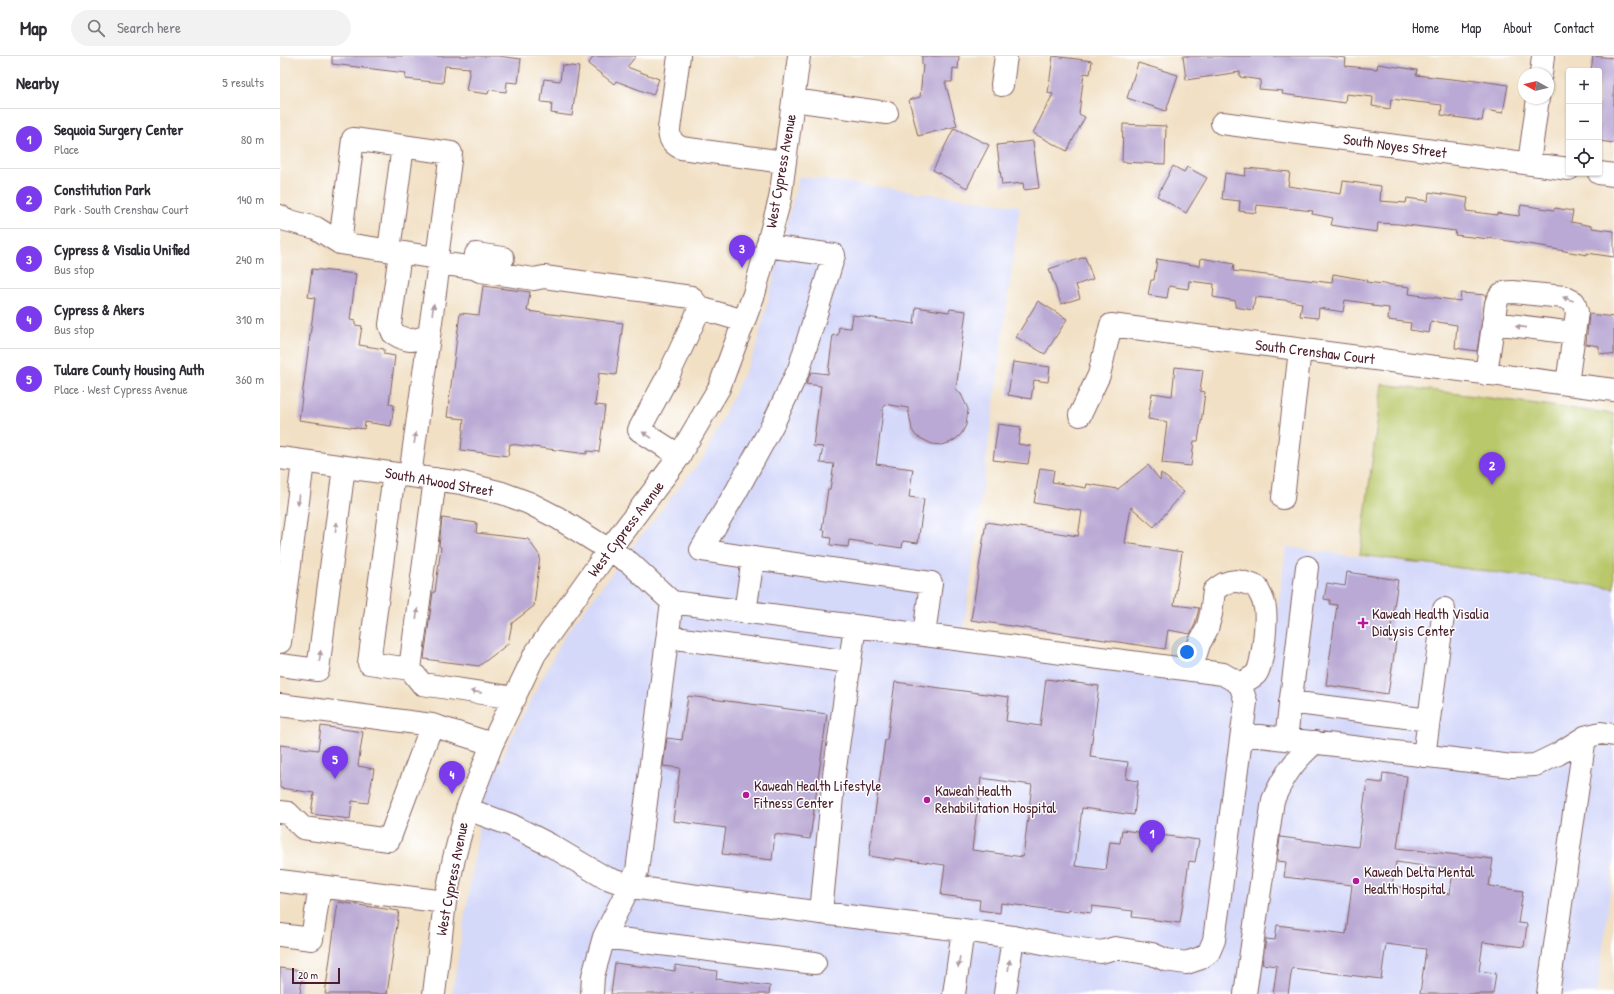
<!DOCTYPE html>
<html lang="en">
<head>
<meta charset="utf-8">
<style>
  body { margin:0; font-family:"Patrick Hand",sans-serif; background:#f2f2f3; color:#2b2b33 }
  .controls { position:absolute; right:12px; top:12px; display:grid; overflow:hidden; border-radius:4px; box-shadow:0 1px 3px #0004 }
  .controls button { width:36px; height:36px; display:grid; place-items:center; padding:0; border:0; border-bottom:1px solid #e1e1e2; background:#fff; color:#2b2b33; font:20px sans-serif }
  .compass { position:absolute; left:1238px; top:12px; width:36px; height:36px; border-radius:50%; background:#fff; box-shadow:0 1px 3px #0004; rotate:278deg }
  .scale { position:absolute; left:12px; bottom:10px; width:48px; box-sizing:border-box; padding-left:4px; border:2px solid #4a1f2b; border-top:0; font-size:11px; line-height:14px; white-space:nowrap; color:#4a1f2b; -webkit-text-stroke:3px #fff; paint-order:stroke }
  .you { position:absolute; left:907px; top:596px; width:14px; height:14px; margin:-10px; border:3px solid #fff; border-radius:50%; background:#1a73e8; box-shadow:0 0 0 6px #1a73e833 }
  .badge { display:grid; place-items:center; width:26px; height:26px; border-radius:50%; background:#7c3aed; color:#fff; font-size:13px; font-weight:700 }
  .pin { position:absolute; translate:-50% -33px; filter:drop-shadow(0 1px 2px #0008) }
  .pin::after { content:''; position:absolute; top:21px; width:14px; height:12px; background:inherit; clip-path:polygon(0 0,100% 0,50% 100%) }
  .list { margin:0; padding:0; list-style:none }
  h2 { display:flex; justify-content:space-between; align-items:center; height:52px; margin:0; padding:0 16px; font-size:17px }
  h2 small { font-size:13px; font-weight:400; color:#7c7c81 }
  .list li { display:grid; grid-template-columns:26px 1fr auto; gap:12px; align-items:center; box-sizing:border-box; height:60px; padding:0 16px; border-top:1px solid #e1e1e2 }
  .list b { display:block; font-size:15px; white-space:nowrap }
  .list p { margin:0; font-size:13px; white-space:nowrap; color:#7c7c81 }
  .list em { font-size:13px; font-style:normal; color:#7c7c81 }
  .icon { flex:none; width:22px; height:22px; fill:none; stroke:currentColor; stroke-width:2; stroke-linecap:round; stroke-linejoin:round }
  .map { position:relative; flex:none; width:1334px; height:938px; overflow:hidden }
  header { display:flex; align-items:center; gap:24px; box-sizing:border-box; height:56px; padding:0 20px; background:#fff; border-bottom:1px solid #e1e1e2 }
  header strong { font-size:19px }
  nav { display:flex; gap:22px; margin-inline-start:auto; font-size:14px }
  .search { width:280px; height:36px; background:#f2f2f3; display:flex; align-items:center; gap:10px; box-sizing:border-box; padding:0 14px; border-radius:22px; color:#7c7c81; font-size:15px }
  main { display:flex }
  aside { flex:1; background:#fff }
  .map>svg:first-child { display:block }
</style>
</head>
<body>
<header>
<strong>Map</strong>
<div class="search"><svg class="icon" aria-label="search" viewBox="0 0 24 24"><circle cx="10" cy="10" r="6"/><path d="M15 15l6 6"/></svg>Search here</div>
<nav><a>Home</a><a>Map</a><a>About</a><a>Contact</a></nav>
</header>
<main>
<aside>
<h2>Nearby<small>5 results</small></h2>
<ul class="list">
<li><span class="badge">1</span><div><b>Sequoia Surgery Center</b><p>Place</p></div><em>80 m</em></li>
<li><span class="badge">2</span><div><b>Constitution Park</b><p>Park · South Crenshaw Court</p></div><em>140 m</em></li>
<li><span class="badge">3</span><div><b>Cypress &amp; Visalia Unified</b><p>Bus stop</p></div><em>240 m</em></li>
<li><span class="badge">4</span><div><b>Cypress &amp; Akers</b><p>Bus stop</p></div><em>310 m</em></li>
<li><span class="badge">5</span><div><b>Tulare County Housing Auth</b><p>Place · West Cypress Avenue</p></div><em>360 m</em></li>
</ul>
</aside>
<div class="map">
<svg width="1334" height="938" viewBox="0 0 1334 938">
  <rect width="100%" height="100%" fill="#fff"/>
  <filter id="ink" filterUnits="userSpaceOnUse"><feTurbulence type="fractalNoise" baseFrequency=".025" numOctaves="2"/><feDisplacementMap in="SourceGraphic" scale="8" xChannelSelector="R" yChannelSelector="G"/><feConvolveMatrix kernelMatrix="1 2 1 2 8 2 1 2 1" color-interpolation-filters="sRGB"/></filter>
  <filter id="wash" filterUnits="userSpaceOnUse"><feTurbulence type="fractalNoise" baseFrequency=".012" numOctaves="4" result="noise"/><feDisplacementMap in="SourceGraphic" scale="16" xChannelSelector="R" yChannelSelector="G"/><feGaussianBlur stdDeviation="0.9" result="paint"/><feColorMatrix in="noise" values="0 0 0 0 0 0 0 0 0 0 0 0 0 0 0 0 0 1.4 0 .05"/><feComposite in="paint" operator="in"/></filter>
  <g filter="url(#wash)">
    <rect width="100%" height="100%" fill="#f1e0c4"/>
    <path fill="#d4d8f9" d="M519,120L740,150L684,574L989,617L1006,491L1334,532V804L1317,938H172L204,742L231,682L285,579L356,486L425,399L476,292Z"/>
    <path fill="#b9c86a" stroke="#82744a" d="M1102,328L1334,358V532L1080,499Z"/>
    <g id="blocks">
      <path fill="#b9a9d4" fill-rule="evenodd" d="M52,0H218L241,3L238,27L227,26L226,36L209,34L208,38L186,35L190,12L165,10L163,27L125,23L126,17L52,8Z
        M314,0H356L347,11L379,23L373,39L336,25L334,28L308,8Z
        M642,0H679L678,13L673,12L672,26H665L677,70L638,80L629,44L640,41L643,9H642Z
        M773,0L812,5L810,18L804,17L799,58L805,61L787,95L753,77L773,38L768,37Z
        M903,0H1047L1066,2L1065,10L1097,13L1098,8L1137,14L1136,19L1189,25V23L1228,29L1223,57L1204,54L1202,65L1161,59L1162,49L1111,43L1110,53L1092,50L1093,41L1066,38L1065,47L1002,38L1003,35L979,33L981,24L960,21V16L906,24Z
        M1313,0L1334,2V87L1319,85V15H1311Z
        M858,7L898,19L886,55L847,42Z
        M282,9L299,11L292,60L271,57L272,47L261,46L264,23L280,25Z
        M843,68L886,70L885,108L842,106Z
        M674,72L709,89L687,132L653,114Z
        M753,85L759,132L744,134L743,127L722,129L717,89Z
        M893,110L904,116L907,111L927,122L906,157L877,140Z
        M966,112L1010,116L1008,130L1061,138L1063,125L1101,130L1100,145L1126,147L1127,142L1148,145L1149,136L1188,142L1186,155L1217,159V157L1239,160L1241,149L1274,154L1275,152L1293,155L1291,166L1312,170V172L1334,175V201L1307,197V199L1268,192V191L1209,182V183L1175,179L1176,175L1118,168L1098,167L1097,176L1082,174L1051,169L1053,162L1032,158L1033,155L977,149L976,157L959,155L960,145L942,143L945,117L965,120Z
        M805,201L813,223L796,229L800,242L781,248L769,213Z
        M921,202L954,208L953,215L1052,227L1053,218L1087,224L1086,226L1130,231L1129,238L1180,245L1181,237L1206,239L1197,295L1175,292L1177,269L1151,265L1149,277L1130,274L1131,267L1108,264L1109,252L1092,250V248L1065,244L1063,256L1039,252L1038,262L1020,260L1022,247L1004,244L975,241L973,254L955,251L956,245L933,241L934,228L909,225L908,233L889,230L887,242L868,239L871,224H874L877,203L920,210Z
        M32,213L76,218L70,264L75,265V269L82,270L79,289L104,293V298L115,300L109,348L114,349L111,370L85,366L84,373L19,364L35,242L28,241Z
        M203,230L250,236L247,255L343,267L336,319L319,317L315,349L325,350L319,396L307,395V398L230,388L228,400L181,394L184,363L167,361L180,257L199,259Z
        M758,245L787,263L765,298L736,281Z
        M636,251L669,256L670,253L686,255L676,334L681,338L688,353L686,369L682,377L676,383L669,387L661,389L652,388L636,380L632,374L628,352L604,348L596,408L633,413L629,441L644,443L638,487L623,485L622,492L569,484L568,491L550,489L551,482L544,481L545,474H542L548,433H550L554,408L540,407L543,391L533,390L541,330L526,328L531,316L548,318L553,279H558L559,271L571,272L573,259L634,268Z
        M1309,258L1334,261V299L1319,297V290L1306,288Z
        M733,306L770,311L768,326L754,324L751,343L728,339Z
        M895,311L923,314L920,335L925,336L922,360L918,385H914L911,410L882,407L887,366L868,363L872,337L892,340Z
        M718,368L741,371L738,388L751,390L748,408L713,404Z
        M868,409L880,424L881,417L904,436L874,471L851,451L845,487L902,496L894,549L919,552L915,568L910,578L888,574L885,593L691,564L706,466L798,480L802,455L754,447L760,412L774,414L772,426L806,432L807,428L838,433Z
        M162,462L197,467L196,477L248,483L260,500L254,550L232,567L228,588L199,610L144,603L153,536H155L161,491L159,490Z
        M1067,516L1118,524L1109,585L1116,586L1108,638L1046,629L1057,549L1050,548V544L1044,543L1047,527L1065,530Z
        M766,623L819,630L810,701L848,706L846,723L858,725L854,759L802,752L795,810L826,814L830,786L840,787L842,774L919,784L915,806L909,805L900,867L852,861L853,855L812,850L811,857L789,854L788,856L721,847L720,857L699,854L700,844L661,839L665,809L615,802L614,804L589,800L605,684H607L615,626L729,641L726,665L760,670ZM701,722L752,729L743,801L692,794Z
        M408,640L547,658L530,783L495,778L492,804L442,798L446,772L393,765L400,712L383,710L387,682L402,684Z
        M41,670L83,676L78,710L94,713L88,747L72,745L70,763L31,758L34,737L0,732V689L38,694Z
        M1103,717L1127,720L1117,792L1213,803L1209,830L1243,835L1238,867L1247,868L1244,891L1203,886L1199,915L1216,917L1213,938H1140L1146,893L1106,888L1101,923L1012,912L1008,938H993L997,910L982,908L986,883L995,884L997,869L1066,878L1072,829L1004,821L1006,806L997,805L1000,781L1078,791L1087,725L1102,727ZM1116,806L1173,814L1170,838L1112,830Z
        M58,846L119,855L107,938H45Z
        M335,907L395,915V909L437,915L436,923L490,930L489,938H331Z
        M0,912L23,915L20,938H0Z"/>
    </g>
  </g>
  <g filter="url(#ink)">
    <use href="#blocks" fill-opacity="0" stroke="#846361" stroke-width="1"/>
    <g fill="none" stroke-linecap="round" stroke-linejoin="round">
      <g stroke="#846361" stroke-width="24">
        <path id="minor" d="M399,0L389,73C389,83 392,87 401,92L504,106
          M1261,18L1263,0
          M722,29L726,0
          M513,44L607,57
          M942,67L1289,113
          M1249,107L1258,42
          M1319,117L1334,119
          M0,160L2,163L36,172L60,187
          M109,194L123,90
          M120,197L110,269L113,277C127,286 133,286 149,279
          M159,207L194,212L200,215L254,223L264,221L411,241L420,252L464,265
          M194,212L196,198L223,202
          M1213,267L1294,277
          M1206,318L1216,248C1219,237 1222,236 1233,236L1284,241L1294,246L1297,256L1287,328
          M800,359L819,319L831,269L1334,334
          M400,400L359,374L389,318L420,252
          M0,402L182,427L222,437L249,447L278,462L350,507L392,546L575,570L554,719L541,857
          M114,418L89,607L130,613
          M130,420L159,207L157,202L60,187L73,83L171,97L157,202
          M155,423L130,613L142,628L235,642
          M1003,442L1020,294
          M473,502L651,527L644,579
          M465,556L473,502L421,494L456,436L493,368L519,313L554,199L487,190
          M388,581L570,606
          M0,586L23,406
          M0,609L38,614L64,411
          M911,614L919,588L927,573L931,558L934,535C949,521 959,524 977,531C979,537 983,542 984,548C988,559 983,610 976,618C972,622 965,625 960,628
          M1010,646L1149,664
          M0,649L152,669
          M963,678L1232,710L1255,709L1278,698L1305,681L1321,677L1334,679
          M1006,683L1027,511
          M1144,700L1164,553
          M187,753L231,769L270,789L324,821L352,831L541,857L683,874L733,881L773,889L821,896L835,892L872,898L886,904L906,907L921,902L929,896L934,884L966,646L960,628L943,618L575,570
          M0,756L8,757L23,772L109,784L152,669L212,688
          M0,825L165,846
          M0,879L32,883L40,830
          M324,881L535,907
          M154,938L165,846L174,802L187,753L212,688L255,598L329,494L396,405L439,332L474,238L500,143L519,0
          M312,938L313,920L324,881L357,815L392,546
          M674,938L683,874
          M725,938L733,881
          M965,938L993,744C1004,719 1014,705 1035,686
          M1268,938L1305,681"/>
      </g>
      <use href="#minor" stroke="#fff" stroke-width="22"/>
    </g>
    <defs><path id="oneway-solid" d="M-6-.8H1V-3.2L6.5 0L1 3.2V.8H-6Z"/></defs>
    <g fill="#ae9aa0">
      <use href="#oneway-solid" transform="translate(1288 243) rotate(-160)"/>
      <use href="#oneway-solid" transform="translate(153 253) rotate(-82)"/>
      <use href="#oneway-solid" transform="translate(1241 271) rotate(-174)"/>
      <use href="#oneway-solid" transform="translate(367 379) rotate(-148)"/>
      <use href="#oneway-solid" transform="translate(135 382) rotate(-82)"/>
      <use href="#oneway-solid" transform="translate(18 444) rotate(97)"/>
      <use href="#oneway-solid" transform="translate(56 471) rotate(-83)"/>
      <use href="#oneway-solid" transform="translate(137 558) rotate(-82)"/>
      <use href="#oneway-solid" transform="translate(40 600) rotate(-83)"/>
      <use href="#oneway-solid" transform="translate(196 636) rotate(-172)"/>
      <use href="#oneway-solid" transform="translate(679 906) rotate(98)"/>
      <use href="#oneway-solid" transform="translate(729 909) rotate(-82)"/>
    </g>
  </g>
  <g fill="#b5179e" stroke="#fff" stroke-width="1.5">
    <path d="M1081 561h4v4h4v4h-4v4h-4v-4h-4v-4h4z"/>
    <circle cx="466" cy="739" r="4"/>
    <circle cx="647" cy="744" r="4"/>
    <circle cx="1076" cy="825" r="4"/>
  </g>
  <g text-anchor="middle" stroke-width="3" stroke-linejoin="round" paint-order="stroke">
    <g font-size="15" fill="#4a1f2b" stroke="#fff">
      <text transform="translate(1115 90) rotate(8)" y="5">South Noyes Street</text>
      <text transform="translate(501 115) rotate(-80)" y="5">West Cypress Avenue</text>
      <text transform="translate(1035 296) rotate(7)" y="5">South Crenshaw Court</text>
      <text transform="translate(159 426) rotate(10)" y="5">South Atwood Street</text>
      <text transform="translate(346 473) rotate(-53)" y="5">West Cypress Avenue</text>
      <text transform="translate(172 823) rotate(-79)" y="5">West Cypress Avenue</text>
    </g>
    <g font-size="15" fill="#4a1f2b" stroke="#fff" text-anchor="start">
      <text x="1092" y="563">Kaweah Health Visalia<tspan x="1092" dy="17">Dialysis Center</tspan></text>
      <text x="474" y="735">Kaweah Health Lifestyle<tspan x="474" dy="17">Fitness Center</tspan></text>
      <text x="655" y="740">Kaweah Health<tspan x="655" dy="17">Rehabilitation Hospital</tspan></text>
      <text x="1084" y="821">Kaweah Delta Mental<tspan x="1084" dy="17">Health Hospital</tspan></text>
    </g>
  </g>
</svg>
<div class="controls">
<button>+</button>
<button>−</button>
<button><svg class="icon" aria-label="locate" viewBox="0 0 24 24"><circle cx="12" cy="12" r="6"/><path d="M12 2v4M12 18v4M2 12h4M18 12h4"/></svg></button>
</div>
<svg class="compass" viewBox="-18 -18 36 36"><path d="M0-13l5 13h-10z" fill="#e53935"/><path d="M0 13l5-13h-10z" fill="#7c7c81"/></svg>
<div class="scale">20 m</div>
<div class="you"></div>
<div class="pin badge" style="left:872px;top:797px">1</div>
<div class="pin badge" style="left:1212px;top:429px">2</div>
<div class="pin badge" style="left:462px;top:212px">3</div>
<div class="pin badge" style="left:172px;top:738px">4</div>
<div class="pin badge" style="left:55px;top:723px">5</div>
</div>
</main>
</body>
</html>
